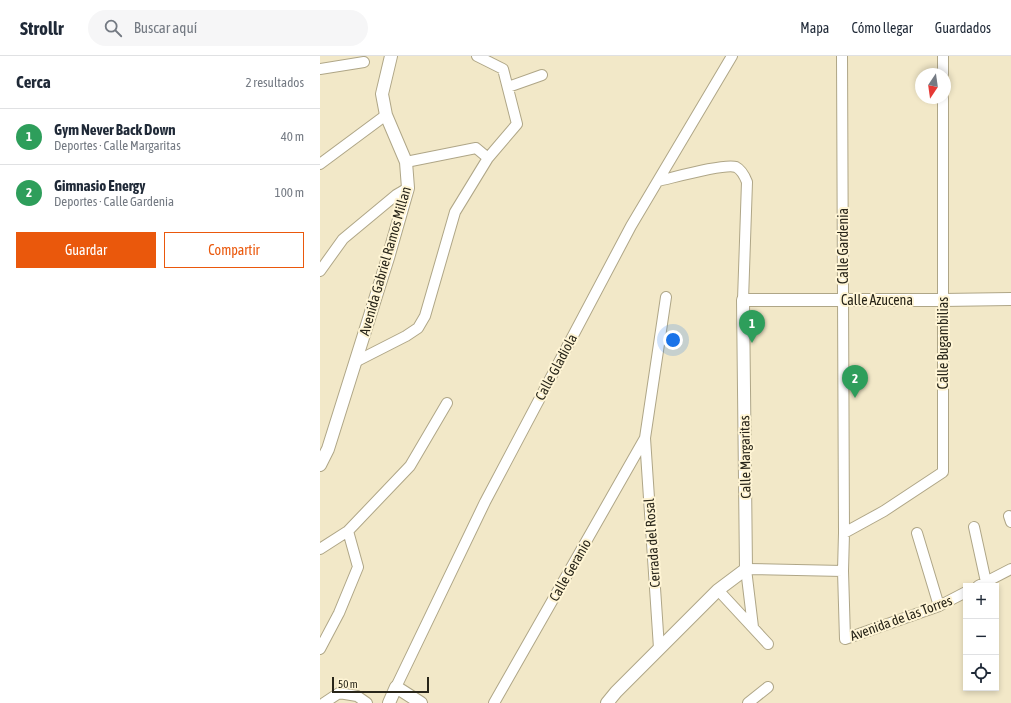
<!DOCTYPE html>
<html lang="es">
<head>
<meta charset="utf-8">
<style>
  body { margin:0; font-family:"Asap Condensed",sans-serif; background:#f6f6f7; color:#1f2937 }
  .controls { position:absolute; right:12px; bottom:12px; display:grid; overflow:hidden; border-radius:0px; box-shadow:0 2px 6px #0003 }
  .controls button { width:36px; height:36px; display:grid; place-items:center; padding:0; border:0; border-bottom:1px solid #e0e1e3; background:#fff; color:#1f2937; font:20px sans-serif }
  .compass { position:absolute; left:595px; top:12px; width:36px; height:36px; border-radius:50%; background:#fff; box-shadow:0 2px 6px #0003; rotate:193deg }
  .scale { position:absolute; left:12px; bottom:10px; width:97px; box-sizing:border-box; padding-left:4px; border:2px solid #282519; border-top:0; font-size:11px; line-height:14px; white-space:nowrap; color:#282519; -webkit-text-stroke:3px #fff5d5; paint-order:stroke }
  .you { position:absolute; left:353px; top:284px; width:14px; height:14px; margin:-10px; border:3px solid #fff; border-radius:50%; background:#1a73e8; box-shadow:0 0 0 6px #1a73e833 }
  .badge { display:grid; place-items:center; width:26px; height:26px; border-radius:50%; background:#ea580c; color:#fff; font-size:13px; font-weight:700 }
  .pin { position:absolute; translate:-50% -33px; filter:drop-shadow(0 1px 2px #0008) }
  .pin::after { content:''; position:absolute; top:21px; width:14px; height:12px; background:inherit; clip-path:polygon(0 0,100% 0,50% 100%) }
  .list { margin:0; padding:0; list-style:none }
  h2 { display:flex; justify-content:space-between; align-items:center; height:52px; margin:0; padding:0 16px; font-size:17px }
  h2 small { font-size:13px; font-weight:400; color:#747a83 }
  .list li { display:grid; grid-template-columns:26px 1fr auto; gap:12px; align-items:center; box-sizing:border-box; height:56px; padding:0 16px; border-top:1px solid #e0e1e3 }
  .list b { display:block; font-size:15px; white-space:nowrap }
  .list p { margin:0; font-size:13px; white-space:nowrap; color:#747a83 }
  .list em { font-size:13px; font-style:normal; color:#747a83 }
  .actions { display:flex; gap:8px; padding:12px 16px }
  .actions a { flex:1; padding:9px 0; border:1px solid #ea580c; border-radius:0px; text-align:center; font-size:14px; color:#ea580c }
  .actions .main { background:#ea580c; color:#fff }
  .icon { flex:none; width:22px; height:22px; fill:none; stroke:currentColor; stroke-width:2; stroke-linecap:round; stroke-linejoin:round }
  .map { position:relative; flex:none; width:691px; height:647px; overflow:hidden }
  header { display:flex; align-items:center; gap:24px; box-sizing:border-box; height:56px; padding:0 20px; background:#fff; border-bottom:1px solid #e0e1e3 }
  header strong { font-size:19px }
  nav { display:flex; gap:22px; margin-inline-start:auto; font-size:14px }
  .search { width:280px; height:36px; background:#f6f6f7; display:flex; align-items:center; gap:10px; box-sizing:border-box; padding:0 14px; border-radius:22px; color:#747a83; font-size:15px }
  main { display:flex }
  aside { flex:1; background:#fff }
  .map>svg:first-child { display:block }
</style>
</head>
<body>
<header>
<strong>Strollr</strong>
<div class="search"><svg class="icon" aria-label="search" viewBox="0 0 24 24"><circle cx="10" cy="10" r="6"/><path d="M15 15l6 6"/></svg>Buscar aquí</div>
<nav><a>Mapa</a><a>Cómo llegar</a><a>Guardados</a></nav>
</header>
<main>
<aside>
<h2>Cerca<small>2 resultados</small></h2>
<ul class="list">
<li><span class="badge" style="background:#2e9e5b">1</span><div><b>Gym Never Back Down</b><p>Deportes · Calle Margaritas</p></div><em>40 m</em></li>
<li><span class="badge" style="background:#2e9e5b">2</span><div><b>Gimnasio Energy</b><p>Deportes · Calle Gardenia</p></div><em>100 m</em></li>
</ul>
<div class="actions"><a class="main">Guardar</a><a>Compartir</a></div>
</aside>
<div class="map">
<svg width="691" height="647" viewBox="0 0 691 647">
  <rect width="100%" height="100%" fill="#f2e8c8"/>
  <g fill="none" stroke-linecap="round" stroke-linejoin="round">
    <g stroke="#afa687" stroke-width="12">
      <path id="minor" d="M522,0L524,477L523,515L525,583L619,550L646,536
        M0,13L44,6
        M623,18V0
        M188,31L222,19
        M86,106L156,92L168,102
        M0,108L66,59
        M338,125C352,122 405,107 416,111C422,114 425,121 427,126L423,244
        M0,215L23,183L76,139L88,132
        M35,306L86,280L98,272L105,260L135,156L168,102L197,68L183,13L157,0
        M689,460L691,466
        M654,471L666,526
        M524,477L564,455L623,416V42
        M597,477L619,550
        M0,493L28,475L90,410L127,347
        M658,530L691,513
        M398,534L448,588
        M433,571L426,513L523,515
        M339,592L325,382L346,241
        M0,593L19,557L38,511L28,475
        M76,631L165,446L311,170L412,0
        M4,647L19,637L37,640L47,647
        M174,647L325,382
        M428,647L448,631"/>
    </g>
    <g stroke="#afa687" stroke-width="14">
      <path id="tertiary" d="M0,409L8,393L68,202L88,132L86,106L66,59L62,38L71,0
        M69,647L76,631L101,647
        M287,647L296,636L398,534L426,513L423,244H623L691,243"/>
    </g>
    <use href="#minor" stroke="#fff" stroke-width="10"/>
    <use href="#tertiary" stroke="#fff" stroke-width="12"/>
  </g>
  <g text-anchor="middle" stroke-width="4" stroke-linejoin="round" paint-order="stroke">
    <g font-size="14" fill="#282519" stroke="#fff5d5">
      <text transform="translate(523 190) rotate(-90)" y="5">Calle Gardenia</text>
      <text transform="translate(65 205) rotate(-74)" y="5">Avenida Gabriel Ramos Millan</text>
      <text x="557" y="249">Calle Azucena</text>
      <text transform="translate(623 287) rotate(-90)" y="5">Calle Bugambilias</text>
      <text transform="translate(236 311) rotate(-62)" y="5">Calle Gladiola</text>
      <text transform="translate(425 401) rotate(-91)" y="5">Calle Margaritas</text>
      <text transform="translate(332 487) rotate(-94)" y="5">Cerrada del Rosal</text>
      <text transform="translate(250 514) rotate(-60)" y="5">Calle Geranio</text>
      <text transform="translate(581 562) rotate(-20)" y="5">Avenida de las Torres</text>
    </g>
  </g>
</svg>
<div class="controls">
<button>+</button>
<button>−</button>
<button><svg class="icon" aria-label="locate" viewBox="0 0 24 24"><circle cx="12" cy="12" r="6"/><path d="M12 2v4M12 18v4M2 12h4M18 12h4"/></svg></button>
</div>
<svg class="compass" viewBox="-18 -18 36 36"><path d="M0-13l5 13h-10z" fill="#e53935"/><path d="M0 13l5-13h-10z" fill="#747a83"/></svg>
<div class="scale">50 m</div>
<div class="you"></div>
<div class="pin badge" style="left:432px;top:287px;background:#2e9e5b">1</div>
<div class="pin badge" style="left:535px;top:342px;background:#2e9e5b">2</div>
</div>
</main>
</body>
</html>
